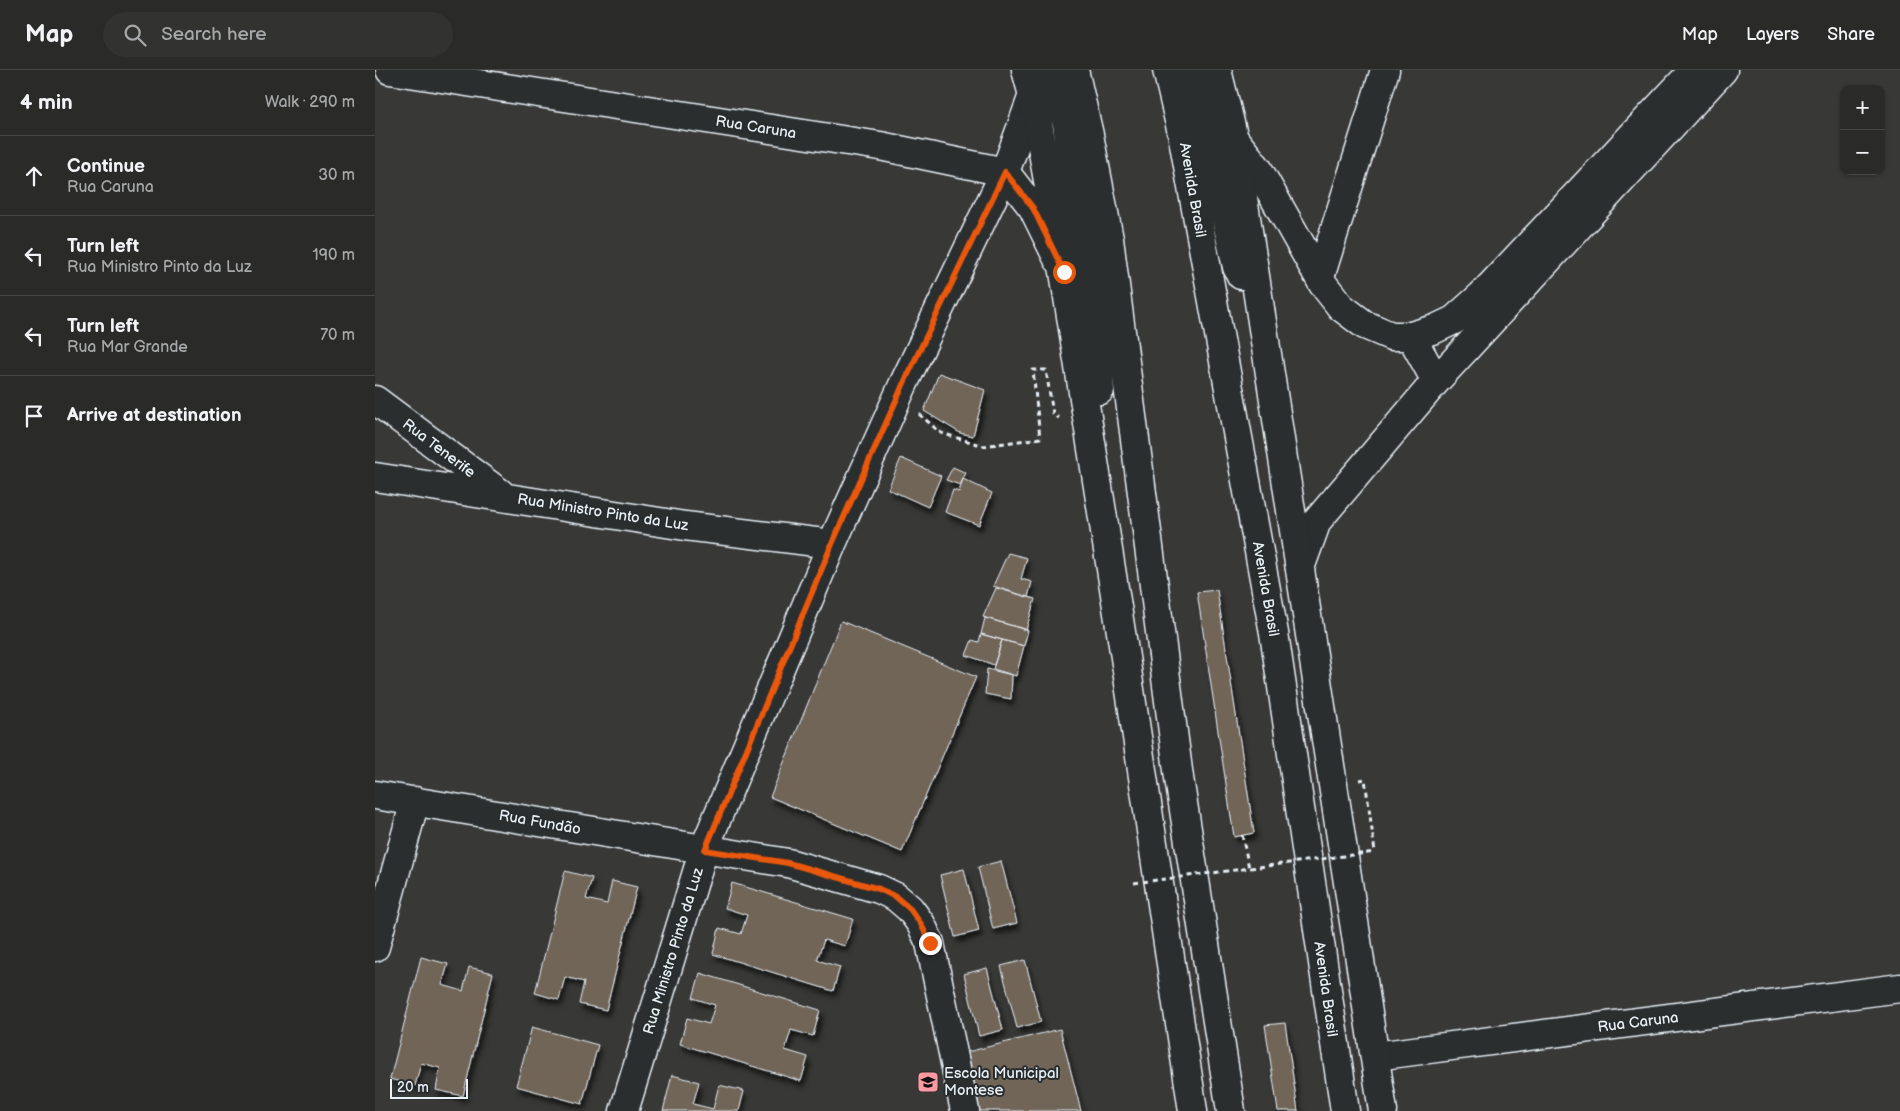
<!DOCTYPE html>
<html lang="en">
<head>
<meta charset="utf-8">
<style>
  body { margin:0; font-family:"Balsamiq Sans",sans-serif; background:#323230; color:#f1f3f6 }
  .controls { position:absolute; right:15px; top:15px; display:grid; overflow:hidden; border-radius:10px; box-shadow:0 1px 4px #0004 }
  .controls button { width:45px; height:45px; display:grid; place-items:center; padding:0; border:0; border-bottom:1px solid #464645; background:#2a2a28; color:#f1f3f6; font:25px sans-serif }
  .scale { position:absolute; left:15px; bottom:12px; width:78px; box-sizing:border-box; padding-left:5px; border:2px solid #e8f1f8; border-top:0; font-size:14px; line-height:18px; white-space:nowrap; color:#e8f1f8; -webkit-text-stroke:4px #2a2d2e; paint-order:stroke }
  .stop { position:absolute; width:15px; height:15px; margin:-11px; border:4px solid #ea580c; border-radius:50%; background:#fff }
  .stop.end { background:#ea580c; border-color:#fff; box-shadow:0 1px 5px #0008 }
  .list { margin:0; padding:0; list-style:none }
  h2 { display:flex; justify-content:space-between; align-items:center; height:65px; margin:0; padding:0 20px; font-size:21px }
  h2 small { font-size:16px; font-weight:400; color:#a5a7a8 }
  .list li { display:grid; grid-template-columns:32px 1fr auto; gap:15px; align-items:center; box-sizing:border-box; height:80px; padding:0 20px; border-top:1px solid #464645 }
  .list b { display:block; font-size:19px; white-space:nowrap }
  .list p { margin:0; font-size:16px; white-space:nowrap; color:#a5a7a8 }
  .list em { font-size:16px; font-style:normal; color:#a5a7a8 }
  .icon { flex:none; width:28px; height:28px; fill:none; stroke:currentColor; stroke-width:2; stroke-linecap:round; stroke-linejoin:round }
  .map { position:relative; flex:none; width:1525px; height:1041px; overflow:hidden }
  header { display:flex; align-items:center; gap:30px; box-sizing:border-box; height:70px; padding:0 25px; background:#2a2a28; border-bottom:1px solid #464645 }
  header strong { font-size:24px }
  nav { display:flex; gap:28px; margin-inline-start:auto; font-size:18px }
  .search { width:350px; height:45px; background:#323230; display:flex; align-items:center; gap:12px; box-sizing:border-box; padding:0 18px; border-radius:28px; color:#a5a7a8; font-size:19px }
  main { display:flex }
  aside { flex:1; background:#2a2a28 }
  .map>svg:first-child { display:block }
</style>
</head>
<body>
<header>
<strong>Map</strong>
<div class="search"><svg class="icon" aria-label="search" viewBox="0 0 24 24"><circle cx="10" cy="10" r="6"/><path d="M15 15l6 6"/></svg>Search here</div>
<nav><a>Map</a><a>Layers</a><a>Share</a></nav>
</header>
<main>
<aside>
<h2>4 min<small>Walk · 290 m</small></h2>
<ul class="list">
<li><svg class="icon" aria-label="ahead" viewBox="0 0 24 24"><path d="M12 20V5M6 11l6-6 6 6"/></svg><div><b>Continue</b><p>Rua Caruna</p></div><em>30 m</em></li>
<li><svg class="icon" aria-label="left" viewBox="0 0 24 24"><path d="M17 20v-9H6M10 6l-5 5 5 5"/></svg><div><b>Turn left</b><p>Rua Ministro Pinto da Luz</p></div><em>190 m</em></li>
<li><svg class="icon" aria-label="left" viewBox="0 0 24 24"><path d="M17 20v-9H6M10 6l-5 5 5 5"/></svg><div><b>Turn left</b><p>Rua Mar Grande</p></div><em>70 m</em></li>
<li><svg class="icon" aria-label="arrive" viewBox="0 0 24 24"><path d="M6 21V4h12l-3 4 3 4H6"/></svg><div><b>Arrive at destination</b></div></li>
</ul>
</aside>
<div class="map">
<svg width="1525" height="1041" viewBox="0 0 1525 1041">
  <defs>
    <filter id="shadow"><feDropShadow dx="3" dy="5.5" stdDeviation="2.5" flood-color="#0009"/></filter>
  </defs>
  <rect width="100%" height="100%" fill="#383836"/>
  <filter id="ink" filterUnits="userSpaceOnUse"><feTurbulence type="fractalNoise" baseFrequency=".02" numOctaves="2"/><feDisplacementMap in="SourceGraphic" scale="10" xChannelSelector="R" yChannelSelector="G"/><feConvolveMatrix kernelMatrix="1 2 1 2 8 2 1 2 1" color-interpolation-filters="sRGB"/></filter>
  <g filter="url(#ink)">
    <path fill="#716558" stroke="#e8f1f8" filter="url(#shadow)" d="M564,303L610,320L598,366L585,363L549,341Z
      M526,388L566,406L553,437L513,419Z
      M578,397L591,403L585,415L571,410Z
      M588,409L617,423L604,455L570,442L578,420L584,422Z
      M633,483L652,488L646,509L657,512L653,527L618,516Z
      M621,518L660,529L651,560L608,547Z
      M842,520L879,763L859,767L822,522Z
      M610,548L653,560L649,576L606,564Z
      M466,551L601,607L527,782L395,727Z
      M606,564L627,570L619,595L591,585L597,570L604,572Z
      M627,570L649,576L641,606L618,599Z
      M612,599L637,605L636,629L610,624Z
      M626,791L642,853L618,859L603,797Z
      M589,799L604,861L580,867L565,805Z
      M190,801L217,808L211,829L232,834L237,811L262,817L231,940L204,934L209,912L190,907L184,930L160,923Z
      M357,813L478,849L470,876L449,870L442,890L465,897L458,921L338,884L344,858L366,864L372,845L350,838Z
      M46,887L73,894L67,915L88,921L94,897L118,903L88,1026L61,1020L65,998L46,993L40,1016L15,1009Z
      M650,890L666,952L642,958L626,896Z
      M612,898L628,960L604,966L589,904Z
      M325,903L445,940L438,966L416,960L410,980L433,987L426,1011L305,974L312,948L334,954L340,935L318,928Z
      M910,953L923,1041H903L890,955Z
      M157,957L223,975L207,1034L141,1016Z
      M685,959L706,1041H602L588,983Z
      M297,1005L324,1012L318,1034L338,1039L344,1015L369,1021L364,1041H288Z"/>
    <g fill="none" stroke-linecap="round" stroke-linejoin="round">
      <g stroke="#e8f1f8" stroke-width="31">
        <path id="minor" d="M15,0L505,76L630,102L658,138L683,189
          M859,69L883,99L948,214L966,237L990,255L1016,266H1036L1060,259L1079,250L1107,225L1319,0
          M945,207L1010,0
          M1036,266L1061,311
          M0,330L125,423
          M0,407L310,456L457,474
          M925,498L942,451L1061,311L1348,0
          M0,725L413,793L504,819L521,827L535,839L546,854L555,873L590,1041
          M0,877L40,731
          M1000,986L1525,918
          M249,1041L329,779L457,474L528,315L630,102L658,25"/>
      </g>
      <g stroke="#e8f1f8" stroke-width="31">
        <path id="highway" d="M651,0L658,25L689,202L752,600L818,1041
          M678,0L692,54L716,228L725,320
          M699,0L714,65L734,169L804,708L856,1041
          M792,0L807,63L899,563L970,1041
          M816,0L823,22L862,197L866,205
          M842,0L859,69L1008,1041"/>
      </g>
      <path stroke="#e8f1f8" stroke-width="3" stroke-dasharray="5 4" stroke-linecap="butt" d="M544,344L566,363L609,376L665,368L658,300H671L678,344L684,348
        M984,710L990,709L1000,782
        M867,765L874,798"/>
      <use href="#minor" stroke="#2a2d2e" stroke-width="28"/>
      <use href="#highway" stroke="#2a2d2e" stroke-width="28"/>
      <path stroke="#e8f1f8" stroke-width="3" stroke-dasharray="5 4" stroke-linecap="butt" d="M759,813L1000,782"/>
    </g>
  </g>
  <g fill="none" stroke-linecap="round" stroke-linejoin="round" filter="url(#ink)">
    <path stroke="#ea580c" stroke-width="6" d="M555,873L546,854L535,839L521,827L504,819L413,793L330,780L457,474L528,315L630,102L658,138L689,202"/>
  </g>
  <defs>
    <g id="school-square" transform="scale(1.125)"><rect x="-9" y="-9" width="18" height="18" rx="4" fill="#ff9aa2" stroke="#2a2d2e"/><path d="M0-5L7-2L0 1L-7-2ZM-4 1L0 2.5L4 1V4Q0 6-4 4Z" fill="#111"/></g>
  </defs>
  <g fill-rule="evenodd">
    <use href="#school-square" x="553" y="1012"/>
  </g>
  <g text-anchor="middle" stroke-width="4" stroke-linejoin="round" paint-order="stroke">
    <g font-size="15" fill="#e8f1f8" stroke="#2a2d2e">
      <text transform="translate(381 57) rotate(9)" y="5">Rua Caruna</text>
      <text transform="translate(818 120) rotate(80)" y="5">Avenida Brasil</text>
      <text transform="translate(64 378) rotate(37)" y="5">Rua Tenerife</text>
      <text transform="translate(228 442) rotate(9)" y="5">Rua Ministro Pinto da Luz</text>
      <text transform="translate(891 519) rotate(80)" y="5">Avenida Brasil</text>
      <text transform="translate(165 752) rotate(10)" y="5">Rua Fundão</text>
      <text transform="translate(298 881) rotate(-73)" y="5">Rua Ministro Pinto da Luz</text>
      <text transform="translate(951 919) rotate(82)" y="5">Avenida Brasil</text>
      <text transform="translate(1263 952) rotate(-7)" y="5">Rua Caruna</text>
    </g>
    <g font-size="15" fill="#e8f1f8" stroke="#2a2d2e" text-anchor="start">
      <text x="569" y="1008">Escola Municipal<tspan x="569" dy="17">Montese</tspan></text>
    </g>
  </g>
</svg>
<div class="controls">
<button>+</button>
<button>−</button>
</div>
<div class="scale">20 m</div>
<div class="stop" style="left:689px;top:202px"></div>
<div class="stop end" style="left:555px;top:873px"></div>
</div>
</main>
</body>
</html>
